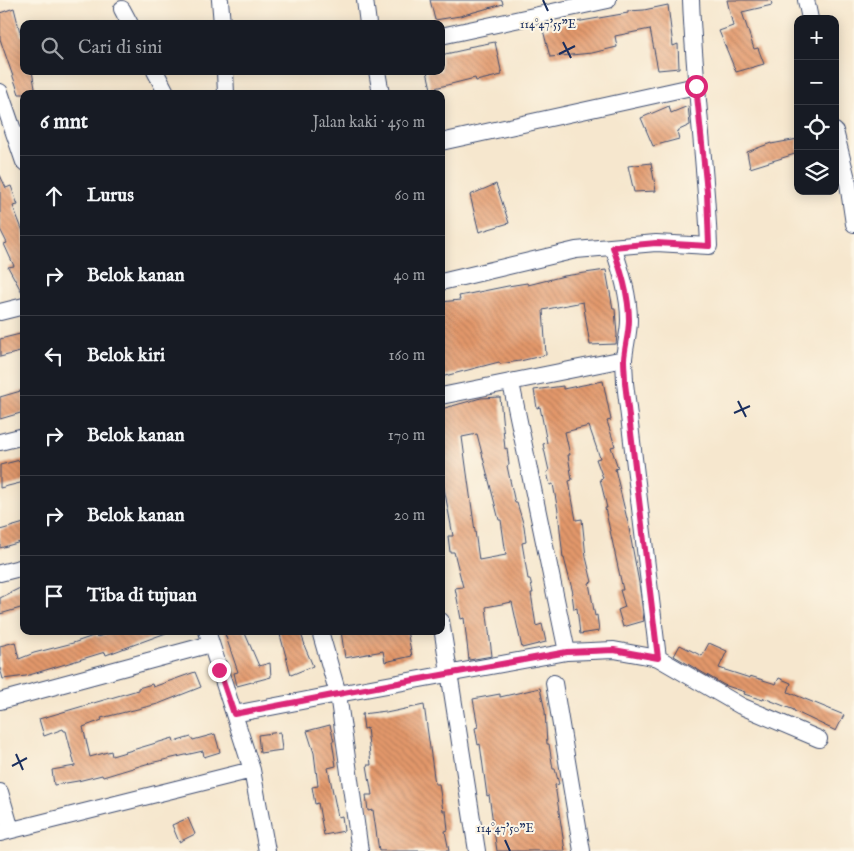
<!DOCTYPE html>
<html lang="id">
<head>
<meta charset="utf-8">
<style>
  body { margin:0; font-family:"IM FELL English",serif; background:#242831; color:#f1f3f6 }
  .controls { position:absolute; right:15px; top:15px; display:grid; overflow:hidden; border-radius:10px; box-shadow:0 2px 12px #0003 }
  .controls button { width:45px; height:45px; display:grid; place-items:center; padding:0; border:0; border-bottom:1px solid #363941; background:#171b24; color:#f1f3f6; font:25px sans-serif }
  .stop { position:absolute; width:15px; height:15px; margin:-11px; border:4px solid #db2777; border-radius:50%; background:#fff }
  .stop.end { background:#db2777; border-color:#fff; box-shadow:0 1px 5px #0008 }
  .list { margin:0; padding:0; list-style:none }
  h2 { display:flex; justify-content:space-between; align-items:center; height:65px; margin:0; padding:0 20px; font-size:21px }
  h2 small { font-size:16px; font-weight:400; color:#9ea1a6 }
  .list li { display:grid; grid-template-columns:32px 1fr auto; gap:15px; align-items:center; box-sizing:border-box; height:80px; padding:0 20px; border-top:1px solid #363941 }
  .list b { display:block; font-size:19px; white-space:nowrap }
  .list em { font-size:16px; font-style:normal; color:#9ea1a6 }
  .icon { flex:none; width:28px; height:28px; fill:none; stroke:currentColor; stroke-width:2; stroke-linecap:round; stroke-linejoin:round }
  .map { position:relative; flex:none; width:854px; height:851px; overflow:hidden }
  .search { position:absolute; background:#171b24; box-shadow:0 2px 12px #0003; left:20px; top:20px; width:425px; height:55px; display:flex; align-items:center; gap:12px; box-sizing:border-box; padding:0 18px; border-radius:10px; color:#9ea1a6; font-size:19px }
  .panel { position:absolute; background:#171b24; box-shadow:0 2px 12px #0003; left:20px; top:90px; width:425px; height:545px; border-radius:10px }
  .map>svg:first-child { display:block }
</style>
</head>
<body>
<div class="map">
<svg width="854" height="851" viewBox="0 0 854 851">
  <defs>
    <pattern id="building-back-hatch" width="6" height="6" patternUnits="userSpaceOnUse" patternTransform="scale(1.25)"><rect width="6" height="6" fill="#e3986a"/><path d="M-1 5l2 2M0 0l6 6M5-1l2 2" fill="none" stroke="#b77c5a"/></pattern>
  </defs>
  <rect width="100%" height="100%" fill="#fcf5e5"/>
  <filter id="ink" filterUnits="userSpaceOnUse"><feTurbulence type="fractalNoise" baseFrequency=".02" numOctaves="2"/><feDisplacementMap in="SourceGraphic" scale="10" xChannelSelector="R" yChannelSelector="G"/><feConvolveMatrix kernelMatrix="1 2 1 2 8 2 1 2 1" color-interpolation-filters="sRGB"/></filter>
  <filter id="wash" filterUnits="userSpaceOnUse"><feTurbulence type="fractalNoise" baseFrequency=".0096" numOctaves="4" result="noise"/><feDisplacementMap in="SourceGraphic" scale="20" xChannelSelector="R" yChannelSelector="G"/><feGaussianBlur stdDeviation="1.12" result="paint"/><feColorMatrix in="noise" values="0 0 0 0 0 0 0 0 0 0 0 0 0 0 0 0 0 1.4 0 .05"/><feComposite in="paint" operator="in"/></filter>
  <g filter="url(#wash)">
    <rect width="100%" height="100%" fill="#f6e7ce"/>
    <g id="blocks">
      <path fill="url(#building-back-hatch)" fill-rule="evenodd" d="M430,0H502L503,4L460,16L435,20Z
        M727,0H771L772,5L742,12L754,49L758,48L764,64L736,72L719,31L733,26Z
        M668,5L673,46L678,44L679,68L658,70L650,29L615,36L617,47L592,53L550,57L543,30L564,24L628,13V11L644,10Z
        M14,8L21,36L24,35V71H32L36,94H19L0,39V13Z
        M495,42L502,75L476,81L475,78L431,89L427,71H441V55L468,49V47Z
        M669,106L671,113L688,106L690,125L677,131L679,139L653,146L641,118Z
        M798,139V153L750,168L747,152L771,143V144Z
        M651,163L656,191L634,192L628,166Z
        M0,175L6,188L11,186L18,205L13,206L24,234V296L8,267L14,266L4,244L7,243L0,229Z
        M496,184L509,223L479,232L470,195Z
        M606,270L613,309H615L617,335L616,344L590,345L583,302L567,305L543,310L546,355L520,361L500,364L499,362L441,377V302L460,300L459,296L508,286L527,283L528,285L564,276Z
        M24,333V351L0,357V339Z
        M603,381L611,420L607,421L615,446L611,447L618,468L615,469L628,523L639,583L644,621L623,627L618,610L625,607L620,590H623L605,508H607L600,479L603,478L596,459L600,458L589,426L565,432L570,455H568L572,480L569,481L576,520L582,519L586,557L592,582L589,583L595,616L597,615L599,631L580,634L577,608L574,609L572,594L573,593L564,558H563L558,511L553,484L550,485L547,472L549,471L543,444L547,443L540,407L537,408L534,390L563,386V389Z
        M24,390V412L0,419V397Z
        M500,397L505,449L507,448L509,465L507,466L515,503H517L524,526L526,542L522,543L528,579H530L533,593H531L536,626L542,624L546,642L522,648L512,602L486,607L492,656L469,660L464,618L461,619L455,588L463,587L454,552H450L448,536H453L441,472V409L481,398ZM477,434L499,520H501L506,555L479,560L462,437Z
        M24,459V482L0,488V465Z
        M24,523V541L0,548V530Z
        M20,588L24,607L0,614V598Z
        M116,631H166V633L106,655L105,652L26,676L3,679L0,668V646L15,642L19,659L34,653L73,643L96,635L97,637Z
        M224,631H244L259,666L270,663L271,677L237,686L234,673L238,672Z
        M279,631H300L305,645H304L313,666L291,675Z
        M341,631H407L412,656L385,662L383,651L345,658Z
        M709,643L727,651L719,668L750,678V676L776,684L779,678L791,683L788,692L844,715L836,731L794,711V710L764,698L763,700L744,694L745,692L724,685L674,656L680,645L702,656Z
        M195,672L201,687L158,704L101,718L102,720L83,727L90,757L111,751L112,756L173,738L174,742L191,737L193,740L215,734L220,752L204,757L203,751L146,764L103,777L102,775L78,781L54,785L52,770L75,766L66,731H64L63,729L44,736L39,719L138,690V688L152,684L153,687Z
        M540,688L545,711L547,744H549L553,769H555L559,784L555,785L565,851H497L489,795L487,796L480,744L478,745L475,728L478,727L473,699L500,694V697Z
        M424,705L435,784H439L443,811H446L448,830L445,831L449,851H379L373,810L368,811L366,795H372L367,765H371L367,728L364,729L362,714L386,711V713Z
        M330,725L334,741H332L336,766L328,768L338,817L342,816L344,831L324,835L318,803L315,804L312,787L318,786L314,753L307,731Z
        M280,732L282,750L260,753L258,735Z
        M188,818L195,834L179,842L172,825Z"/>
    </g>
  </g>
  <g filter="url(#ink)">
    <use href="#blocks" fill-opacity="0" stroke="#3c4b6f" stroke-width="1"/>
    <g fill="none" stroke-linecap="round" stroke-linejoin="round">
      <g stroke="#3c4b6f" stroke-width="18">
        <path id="street" d="M220,0L222,24
          M365,0L368,24
          M806,0L810,19
          M122,9L130,24
          M441,36L608,0
          M155,71L167,94
          M225,71L226,94
          M377,71L381,94
          M0,92L24,162
          M835,131L848,183L854,224
          M441,142L696,86
          M613,247C621,271 629,295 629,320C629,333 625,346 624,359C624,367 625,375 625,383L658,658
          M441,282L576,250L656,243L709,246C706,164 694,82 691,0
          M0,312L24,306
          M511,383L567,652
          M441,396L624,359
          M0,442L24,436
          M0,573L24,567
          M441,621L477,851
          M207,631L234,714L338,694L567,652L614,650L658,658L741,706L819,739
          M320,631L338,694L360,851
          M554,683L582,851
          M0,701L211,644
          M234,714L252,770L267,851
          M0,792L11,830
          M0,833L252,770"/>
      </g>
      <use href="#street" stroke="#fff" stroke-width="16"/>
    </g>
  </g>
  <g fill="none" stroke-linecap="round" stroke-linejoin="round" filter="url(#ink)">
    <path stroke="#db2777" stroke-width="6" d="M219,670L234,714L338,694L567,652L614,650L658,658L625,383C625,375 624,367 624,359C625,346 629,333 629,320C629,295 621,271 613,247L656,243L709,246L707,192L696,86"/>
  </g>
  <path fill="none" stroke="#1b2f5e" stroke-width="2" d="M543,0L548,11M563,42L571,58M559,54L575,46M738,401L746,417M734,413L750,406M16,754L23,770M12,766L27,758M505,840L510,851"/>
  <g font-size="12" text-anchor="middle" fill="#1b2f5e" stroke="#fcf5e5" stroke-width="4" stroke-linejoin="round" paint-order="stroke">
    <text x="548" y="28">114°47'55"E</text>
    <text x="505" y="832">114°47'50"E</text>
  </g>
</svg>
<div class="controls">
<button>+</button>
<button>−</button>
<button><svg class="icon" aria-label="locate" viewBox="0 0 24 24"><circle cx="12" cy="12" r="6"/><path d="M12 2v4M12 18v4M2 12h4M18 12h4"/></svg></button>
<button><svg class="icon" aria-label="layers" viewBox="0 0 24 24"><path d="M12 4l9 5-9 5-9-5zM3 14l9 5 9-5"/></svg></button>
</div>
<div class="stop" style="left:696px;top:86px"></div>
<div class="stop end" style="left:219px;top:670px"></div>
<div class="search"><svg class="icon" aria-label="search" viewBox="0 0 24 24"><circle cx="10" cy="10" r="6"/><path d="M15 15l6 6"/></svg>Cari di sini</div>
<section class="panel">
<h2>6 mnt<small>Jalan kaki · 450 m</small></h2>
<ul class="list">
<li><svg class="icon" aria-label="ahead" viewBox="0 0 24 24"><path d="M12 20V5M6 11l6-6 6 6"/></svg><div><b>Lurus</b></div><em>60 m</em></li>
<li><svg class="icon" aria-label="right" viewBox="0 0 24 24"><path d="M7 20v-9h11M14 6l5 5-5 5"/></svg><div><b>Belok kanan</b></div><em>40 m</em></li>
<li><svg class="icon" aria-label="left" viewBox="0 0 24 24"><path d="M17 20v-9H6M10 6l-5 5 5 5"/></svg><div><b>Belok kiri</b></div><em>160 m</em></li>
<li><svg class="icon" aria-label="right" viewBox="0 0 24 24"><path d="M7 20v-9h11M14 6l5 5-5 5"/></svg><div><b>Belok kanan</b></div><em>170 m</em></li>
<li><svg class="icon" aria-label="right" viewBox="0 0 24 24"><path d="M7 20v-9h11M14 6l5 5-5 5"/></svg><div><b>Belok kanan</b></div><em>20 m</em></li>
<li><svg class="icon" aria-label="arrive" viewBox="0 0 24 24"><path d="M6 21V4h12l-3 4 3 4H6"/></svg><div><b>Tiba di tujuan</b></div></li>
</ul>
</section>
</div>
</body>
</html>
